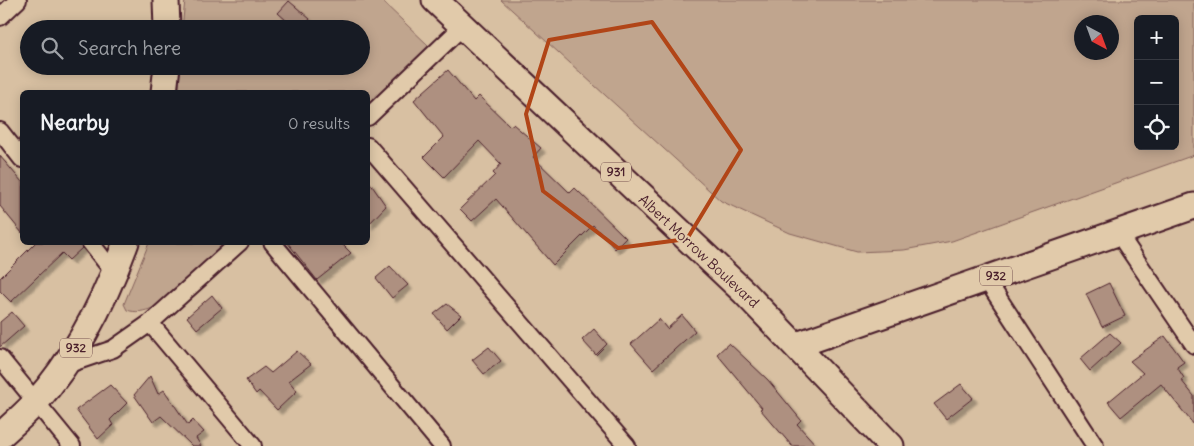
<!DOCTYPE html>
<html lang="en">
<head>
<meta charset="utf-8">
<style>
  body { margin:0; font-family:Delius,sans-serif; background:#20242c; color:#f1f3f6 }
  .controls { position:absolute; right:15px; top:15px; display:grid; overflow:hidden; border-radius:8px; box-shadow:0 2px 12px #0003 }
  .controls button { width:45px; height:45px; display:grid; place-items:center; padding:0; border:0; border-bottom:1px solid #363941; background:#171b24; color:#f1f3f6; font:25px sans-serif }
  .compass { position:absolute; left:1074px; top:15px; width:45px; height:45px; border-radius:50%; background:#171b24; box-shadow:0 2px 12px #0003; rotate:139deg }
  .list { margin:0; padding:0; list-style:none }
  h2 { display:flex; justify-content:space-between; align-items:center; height:65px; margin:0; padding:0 20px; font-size:21px }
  h2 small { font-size:16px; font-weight:400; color:#9ea1a6 }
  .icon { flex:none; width:28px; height:28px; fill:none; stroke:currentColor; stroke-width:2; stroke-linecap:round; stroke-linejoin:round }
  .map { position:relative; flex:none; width:1194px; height:446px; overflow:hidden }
  .search { position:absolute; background:#171b24; box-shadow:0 2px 12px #0003; left:20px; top:20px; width:350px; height:55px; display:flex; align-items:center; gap:12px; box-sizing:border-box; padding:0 18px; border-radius:28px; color:#9ea1a6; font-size:19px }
  .panel { position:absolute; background:#171b24; box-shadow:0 2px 12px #0003; left:20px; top:90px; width:350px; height:155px; border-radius:8px }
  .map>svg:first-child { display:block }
</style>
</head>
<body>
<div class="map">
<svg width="1194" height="446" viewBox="0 0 1194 446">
  <defs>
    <filter id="shadow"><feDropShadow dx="4.5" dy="4.5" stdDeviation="1" flood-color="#0004"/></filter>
  </defs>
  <rect width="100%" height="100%" fill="#d8c0a2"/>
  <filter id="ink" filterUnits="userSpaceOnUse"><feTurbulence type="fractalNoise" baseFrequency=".02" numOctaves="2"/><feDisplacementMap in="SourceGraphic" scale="10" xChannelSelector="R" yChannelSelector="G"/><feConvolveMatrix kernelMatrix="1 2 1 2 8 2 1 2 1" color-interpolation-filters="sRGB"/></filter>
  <g filter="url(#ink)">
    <path fill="#c0a58e" stroke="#85625c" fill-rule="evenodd" d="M185,0H381L429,46L368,106V92H179L180,66H361V29H182Z
      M501,0H1194V155L952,241L904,250L857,252L790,233L721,201ZM1138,19H1175V146H1138ZM1112,22V52H1082V22Z
      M149,243H227C205,264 160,322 127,310L124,304Z"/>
    <path fill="#ae9080" stroke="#4a1f2b" filter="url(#shadow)" d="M289,1L310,19L302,29H296L278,13Z
      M448,70L474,101L479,96L510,126L513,124L541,148L533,157L570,193L575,188L626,238L615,249L593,225L553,265L496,199L472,221L460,209L495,175L493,173L501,164L479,141L444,177L424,157L444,137L414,100Z
      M0,156L22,182V233L0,206Z
      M368,180L386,206L368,225Z
      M36,242H80L82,248L69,260L62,253L11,302L0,291V278Z
      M287,242H340L351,253L317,280Z
      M390,266L408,285L392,298L376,278Z
      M1109,283L1125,316L1102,327L1086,294Z
      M212,295L222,308L197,329L187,317Z
      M447,304L461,315L447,329L434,314Z
      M12,312L24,326L0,347V322Z
      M682,315L695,331L653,369L631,344L659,319L667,329Z
      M594,329L607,344L596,355L582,340Z
      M1110,333L1121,343L1090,371L1080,359Z
      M1165,336L1184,362L1177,367L1184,378L1181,380L1194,396V425L1161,384L1121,417L1108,402L1143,373L1130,361Z
      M729,343L768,380L801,420L797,424L817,446H792L760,409L762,408L717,354Z
      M489,347L501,361L484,374L472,360Z
      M297,351L311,364L289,381L297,391L277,410L259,391L256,394L246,380L264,367L271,373Z
      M150,376L158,394L164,390L188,425L193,420L204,432L196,438L201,446H192L161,416L153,422L134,395Z
      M961,384L973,398L946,419L934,404Z
      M110,385L127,403L110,420L113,425L98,439L76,410Z"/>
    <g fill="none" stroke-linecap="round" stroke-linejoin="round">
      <g stroke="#4a1f2b" stroke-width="20">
        <path id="street" d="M0,17L18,0
          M368,117L462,27
          M0,131L22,159
          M368,146L627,446
          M1118,233L1194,345
          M90,242L115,274
          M272,242L442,446
          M986,279L1095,446
          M150,323L253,446
          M0,358L72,446
          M66,365L113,349L150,323L240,242"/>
      </g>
      <g stroke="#4a1f2b" stroke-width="29">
        <path id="primary" d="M166,0L167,29
          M435,0L745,293L891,446
          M164,92L167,66
          M797,345L1194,206
          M0,436C12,425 25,414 36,402C77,356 105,300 126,242"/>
      </g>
      <use href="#street" stroke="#e1caaa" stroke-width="16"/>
      <use href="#primary" stroke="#e1caaa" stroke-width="25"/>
    </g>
  </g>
  <path fill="none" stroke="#b14517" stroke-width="4" stroke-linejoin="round" d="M652,22L741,150L687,239L618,248L543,191L526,114L549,40Z"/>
  <g text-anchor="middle" stroke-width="4.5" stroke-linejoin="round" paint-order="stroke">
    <g fill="#e1caaa" stroke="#775251" stroke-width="1">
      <rect x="601" y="162.5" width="30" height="19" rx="4"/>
      <rect x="980" y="266.5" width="32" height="19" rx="4"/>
      <rect x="60" y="338.5" width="32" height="19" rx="4"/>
    </g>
    <g font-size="12" font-weight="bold" fill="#4a1f2b">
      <text x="616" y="176">931</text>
      <text x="996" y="280">932</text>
      <text x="76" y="352">932</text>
    </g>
    <g font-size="14" fill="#4a1f2b" stroke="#e1caaa">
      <text transform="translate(699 251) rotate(43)" y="5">Albert Morrow Boulevard</text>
    </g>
  </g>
</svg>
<div class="controls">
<button>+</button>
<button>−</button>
<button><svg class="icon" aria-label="locate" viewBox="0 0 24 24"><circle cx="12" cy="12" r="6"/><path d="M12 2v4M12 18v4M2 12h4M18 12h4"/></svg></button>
</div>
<svg class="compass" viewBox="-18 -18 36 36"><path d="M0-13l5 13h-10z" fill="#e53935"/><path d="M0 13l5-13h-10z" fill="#9ea1a6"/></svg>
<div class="search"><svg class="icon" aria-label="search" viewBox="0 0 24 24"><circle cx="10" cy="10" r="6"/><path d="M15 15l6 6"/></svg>Search here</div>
<section class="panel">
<h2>Nearby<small>0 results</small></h2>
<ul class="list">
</ul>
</section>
</div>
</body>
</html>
